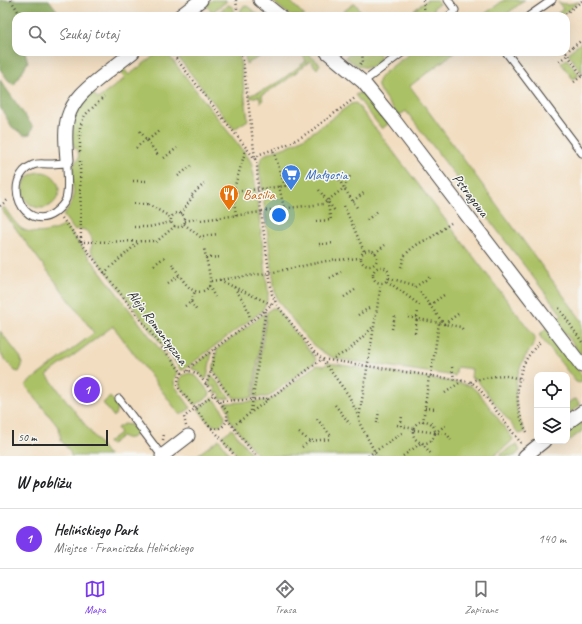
<!DOCTYPE html>
<html lang="pl">
<head>
<meta charset="utf-8">
<style>
  body { margin:0; font-family:Caveat,sans-serif; background:#f6f6f6; color:#202124 }
  .controls { position:absolute; right:12px; bottom:12px; display:grid; overflow:hidden; border-radius:8px; box-shadow:0 4px 16px #0002 }
  .controls button { width:36px; height:36px; display:grid; place-items:center; padding:0; border:0; border-bottom:1px solid #e0e0e0; background:#fff; color:#202124; font:20px sans-serif }
  .scale { position:absolute; left:12px; bottom:10px; width:96px; box-sizing:border-box; padding-left:4px; border:2px solid #2b2b2b; border-top:0; font-size:11px; line-height:14px; white-space:nowrap; color:#2b2b2b; -webkit-text-stroke:3px #f6f6f2; paint-order:stroke }
  .you { position:absolute; left:279px; top:215px; width:14px; height:14px; margin:-10px; border:3px solid #fff; border-radius:50%; background:#1a73e8; box-shadow:0 0 0 6px #1a73e833 }
  .badge { display:grid; place-items:center; width:26px; height:26px; border-radius:50%; background:#7c3aed; color:#fff; font-size:13px; font-weight:700 }
  .pin { position:absolute; translate:-50% -50%; border:2px solid #fff; box-shadow:0 1px 4px #0006 }
  .list { margin:0; padding:0; list-style:none }
  h2 { display:flex; justify-content:space-between; align-items:center; height:52px; margin:0; padding:0 16px; font-size:17px }
  h2 small { font-size:13px; font-weight:400; color:#757577 }
  .list li { display:grid; grid-template-columns:26px 1fr auto; gap:12px; align-items:center; box-sizing:border-box; height:60px; padding:0 16px; border-top:1px solid #e0e0e0 }
  .list b { display:block; font-size:15px; white-space:nowrap }
  .list p { margin:0; font-size:13px; white-space:nowrap; color:#757577 }
  .list em { font-size:13px; font-style:normal; color:#757577 }
  .icon { flex:none; width:22px; height:22px; fill:none; stroke:currentColor; stroke-width:2; stroke-linecap:round; stroke-linejoin:round }
  .map { position:relative; flex:none; width:582px; height:456px; overflow:hidden }
  .search { position:absolute; background:#fff; box-shadow:0 4px 16px #0002; left:12px; right:12px; top:12px; height:44px; display:flex; align-items:center; gap:10px; box-sizing:border-box; padding:0 14px; border-radius:12px; color:#757577; font-size:15px }
  .sheet { height:112px; background:#fff }
  nav { display:flex; justify-content:space-around; align-items:center; box-sizing:border-box; height:56px; border-top:1px solid #e0e0e0; background:#fff; font-size:11px; color:#757577 }
  nav a { display:grid; justify-items:center; gap:2px }
  nav .on { color:#7c3aed }
  .map>svg:first-child { display:block }
</style>
</head>
<body>
<div class="map">
<svg width="582" height="456" viewBox="0 0 582 456">
  <rect width="100%" height="100%" fill="#f6f6f2"/>
  <filter id="ink" filterUnits="userSpaceOnUse"><feTurbulence type="fractalNoise" baseFrequency=".025" numOctaves="2"/><feDisplacementMap in="SourceGraphic" scale="8" xChannelSelector="R" yChannelSelector="G"/><feConvolveMatrix kernelMatrix="1 2 1 2 8 2 1 2 1" color-interpolation-filters="sRGB"/></filter>
  <filter id="wash" filterUnits="userSpaceOnUse"><feTurbulence type="fractalNoise" baseFrequency=".012" numOctaves="4" result="noise"/><feDisplacementMap in="SourceGraphic" scale="16" xChannelSelector="R" yChannelSelector="G"/><feGaussianBlur stdDeviation="0.9" result="paint"/><feColorMatrix in="noise" values="0 0 0 0 0 0 0 0 0 0 0 0 0 0 0 0 0 1.4 0 .05"/><feComposite in="paint" operator="in"/></filter>
  <g filter="url(#wash)">
    <rect width="100%" height="100%" fill="#f2ddc0"/>
    <path fill="#abc165" stroke="#6b7648" d="M212,0H226V2L212,12L206,5Z
      M271,0H289L305,16H291Z
      M427,0H437L439,4L433,8L436,13L438,12L439,13C434,17 431,16 426,12L420,16H407Z
      M504,0H525L504,16H482Z
      M558,2C565,5 571,4 579,2L560,16H554L563,9Z
      M355,3L364,16H337Z
      M228,5L231,6L234,9L235,16H214Z
      M247,6L260,16H240L241,9L243,7Z
      M582,42V73L569,55L570,51Z
      M153,52H166L248,157L251,162L254,175L268,291C269,298 265,305 262,311L183,370H181L90,250C97,239 87,225 74,230L63,215C67,211 71,205 73,199C75,187 68,166 79,158L78,151C67,143 73,117 79,107C82,101 88,97 92,92L98,99L125,78L120,71L123,68L129,75L155,55Z
      M174,52H239L248,120L234,129Z
      M245,52H267L259,57L246,64Z
      M301,52H306L320,64L317,69L310,61L285,81L262,95L263,101L261,103L259,96L251,98L250,95C272,89 289,74 306,61Z
      M363,52H378L380,55V60C369,74 356,65 345,57C350,53 357,54 363,52Z
      M412,52H455L410,86L582,321V356L556,321L562,315L406,111L398,116L380,91C378,87 377,85 378,81C381,73 404,58 412,52Z
      M567,59L579,75L573,79L561,63Z
      M360,93L365,94L389,123L382,129L355,95Z
      M356,103L535,337C536,345 528,351 524,359C512,382 513,408 525,432L523,433L519,434L476,379L471,378L472,369L457,367L455,376L337,359C326,355 317,349 309,341L278,301L275,292L261,180C260,173 257,163 263,156C266,153 281,149 286,147C310,137 330,119 351,104Z
      M23 190a18 18 0 1 1 36 0a18 18 0 1 1-36 0Z
      M4,207C9,214 15,224 22,229C36,236 53,232 65,225L177,372L174,381L175,386L191,408L180,415L113,326L47,375L109,456H71L70,452L61,440L59,428L25,385L94,333L1,209Z
      M272,308H275L278,311L316,359L315,362L268,397H254L267,312Z
      M265,313L252,398H234L213,370L217,349Z
      M546,328L582,375V381L580,383L576,382L539,335Z
      M0,331L21,358L22,366L19,372L15,371L0,353Z
      M212,352L207,378L204,379L199,372L191,368Z
      M328,363L460,383L471,386L480,394L513,439L510,443L494,456H258L229,419V411L225,405L226,403L270,400L317,365L324,366Z
      M190,373L197,377L210,393L209,396L196,405H195L180,386C178,378 183,374 190,373Z
      M211,374L230,398L220,399L219,397L221,395L218,392L216,394L214,391L216,389L214,386L211,388L209,385Z
      M110,397C117,404 119,408 114,417L103,403Z
      M212,398H213C219,405 232,418 220,425C217,426 214,426 211,424C206,421 202,414 199,410V408Z
      M576,399L580,405L567,415V404L572,400Z
      M582,418V431L565,444L562,441H567V430Z
      M124,424L131,425L138,433C133,437 129,441 122,436L110,445L108,442L120,433L117,428Z
      M232,429L253,456H238L222,436Z
      M219,439L231,456H196Z
      M517,445L520,451L515,456H499L512,446Z"/>
    <path fill="#88a75a" stroke="#5a6942" d="M0,0H49L59,13L58,16H16V52H25L28,62L14,85L8,80L0,69Z
      M0,80L33,127L30,134L24,135L12,127L0,107Z"/>
  </g>
  <g filter="url(#ink)">
    <g fill="none" stroke-linecap="round" stroke-linejoin="round">
      <g stroke="#494641" stroke-width="9">
        <path id="service" d="M448,0L455,10L454,12L449,16
          M529,16L552,0
          M506,52L582,153
          M363,82L403,52
          M67,160V166C67,176 69,189 66,199C64,205 59,209 54,213C24,234 0,179 33,165C38,163 43,164 48,164C55,164 61,163 67,163
          M119,399L162,456"/>
      </g>
      <g stroke="#494641" stroke-width="15">
        <path id="minor" d="M260,0L280,16
          M180,16L201,0
          M327,52L363,82L394,120L582,366
          M67,160C66,146 64,130 68,117C74,97 90,86 106,73C115,66 124,59 133,52
          M567,423L582,412
          M162,456L188,436
          M525,456L544,441"/>
      </g>
      <path stroke="#494641" stroke-width="2.5" stroke-dasharray="1 3" stroke-linecap="butt" d="M11,0L21,16
        M236,0L238,16
        M423,0L425,14
        M422,16L425,14L429,16
        M562,16L582,1
        M171,52L255,159L257,165L258,189L272,294L277,305L313,351L322,359L471,382L478,387L521,443
        M242,52L255,158
        M566,52L582,76
        M566,52L582,40
        M559,61L568,55
        M360,64L363,62L362,52
        M574,82L582,76
        M140,131L158,155
        M148,140L159,131
        M136,148L146,139
        M80,152V127L85,115L104,97
        M164,158L177,148
        M255,159L260,154L286,145L303,136L312,130L355,98
        M80,161L81,242L155,241
        M178,176L191,166
        M337,176L344,188L358,209
        M133,181H148
        M279,186L284,208
        M319,190L335,211
        M233,192L285,186L273,150
        M192,195L204,184
        M353,201L365,192
        M134,204H148
        M148,204L172,218
        M0,206L9,199
        M344,206L364,251
        M262,211L323,204L344,188L351,174
        M171 220a7 7 0 1 1 14 0a7 7 0 1 1-14 0Z
        M181,214L193,196
        M236,215L233,192L246,149
        M62,218L182,373C178,378 177,382 179,388L209,426L219,436L235,456
        M201,220L262,212
        M367,220L379,210
        M185,221L200,218
        M316,221L331,220L327,201
        M184,224L203,239
        M134,227H149L171,222
        M203,236L218,234
        M156,242L175,226
        M319,244L334,243
        M361 258a8 8 0 1 1 16 0a8 8 0 1 1-16 0Z
        M375,253L385,245
        M206,258L221,257
        M336,260L360,258
        M172,264C179,273 189,296 203,291C207,290 210,286 210,282C211,276 205,255 204,248
        M154,265L166,256
        M373 275a8 8 0 1 1 16 0a8 8 0 1 1-16 0Z
        M401,267C402,264 403,260 404,257C408,250 421,241 429,239L451,223
        M104,273L140,241
        M330,278L341,272
        M389,278L414,285
        M220,280L234,287L246,305L251,321
        M211,281L269,273L336,259
        M387,281L421,306
        M168,283L180,275
        M209,286L215,297
        M234,287L271,304
        M415,287L430,277
        M344,297L355,290
        M191,302L197,311
        M430,305L444,295
        M185,306L191,302L195,291
        M559,308L582,342
        M458,314L444,324L461,327L463,330
        M358,315L369,308
        M408,317L444,324L419,291
        M392,329L395,316
        M415,333L418,311
        M334,358L348,351L373,327
        M452,367L454,379
        M188,371L190,367L262,313L275,301
        M211,371L233,400
        M182,373C189,370 193,371 199,375L225,409L227,412V419L256,456
        M431,376L439,323
        M471,382L475,380L501,375L522,379
        M206,385L211,371L215,349
        M445,393L462,381
        M218,401L268,399
        M335,405L350,424
        M425,408L437,409
        M251,411L266,309
        M359,418L381,284
        M317,419L332,437
        M413 432a11 11 0 1 1 22 0a11 11 0 1 1-22 0Z
        M423,422L429,376
        M377,423L379,411
        M397,425L414,429
        M186,426L184,417L213,395
        M233,426L322,359L349,396L359,418L360,424L377,456
        M401,426L402,415
        M211,428C219,430 225,427 227,419
        M414,430L447,434L451,440
        M527,432C515,411 514,379 527,358C531,352 536,346 541,341
        M299,433L310,441
        M435,433L447,424
        M163,440L164,433
        M422,443L432,455
        M302,447L310,441L331,439
        M329,456L331,455
        M368,456L402,433
        M403,456L421,443"/>
      <use href="#service" stroke="#fff" stroke-width="7"/>
      <use href="#minor" stroke="#fff" stroke-width="13"/>
    </g>
  </g>
  <defs>
    <g id="supermarket-pin" transform="scale(1)"><path d="M0 17L-7.5 6A9.5 9.5 0 1 1 7.5 6Z" fill="#3f7fe0" stroke="#f6f6f2"/><path d="M-6-5.5h2.5l.6 2H6L4.5 2H-2.5L-4.4-4H-6ZM-1.5 3.2a1.3 1.3 0 1 0 .1 0ZM3 3.2a1.3 1.3 0 1 0 .1 0Z" fill="#fff"/></g>
    <g id="restaurant-pin" transform="scale(1)"><path d="M0 17L-7.5 6A9.5 9.5 0 1 1 7.5 6Z" fill="#e8710a" stroke="#f6f6f2"/><path d="M-5-6h1v4h1v-4h1v4h1v-4h1v5L-1.5 .5V6h-2V.5L-5-1ZM5-6V6H3V1.5H1.5Q1.5-4 5-6Z" fill="#fff"/></g>
  </defs>
  <g fill-rule="evenodd">
    <use href="#supermarket-pin" x="291" y="174"/>
    <use href="#restaurant-pin" x="229" y="194"/>
  </g>
  <g text-anchor="middle" stroke-width="3" stroke-linejoin="round" paint-order="stroke">
    <g font-size="14" fill="#366cbe" stroke="#f6f6f2" text-anchor="start">
      <text x="305" y="179">Małgosia</text>
    </g>
    <g font-size="14" fill="#c56008" stroke="#f6f6f2" text-anchor="start">
      <text x="243" y="199">Basilia</text>
    </g>
    <g font-size="14" fill="#2b2b2b" stroke="#f6f6f2">
      <text transform="translate(471 195) rotate(53)" y="5">Pstrągowa</text>
      <text transform="translate(158 327) rotate(53)" y="5">Aleja Romantyczna</text>
    </g>
  </g>
</svg>
<div class="controls">
<button><svg class="icon" aria-label="locate" viewBox="0 0 24 24"><circle cx="12" cy="12" r="6"/><path d="M12 2v4M12 18v4M2 12h4M18 12h4"/></svg></button>
<button><svg class="icon" aria-label="layers" viewBox="0 0 24 24"><path d="M12 4l9 5-9 5-9-5zM3 14l9 5 9-5"/></svg></button>
</div>
<div class="scale">50 m</div>
<div class="you"></div>
<div class="pin badge" style="left:87px;top:390px">1</div>
<div class="search"><svg class="icon" aria-label="search" viewBox="0 0 24 24"><circle cx="10" cy="10" r="6"/><path d="M15 15l6 6"/></svg>Szukaj tutaj</div>
</div>
<section class="sheet">
<h2>W pobliżu<small></small></h2>
<ul class="list">
<li><span class="badge">1</span><div><b>Helińskiego Park</b><p>Miejsce · Franciszka Helińskiego</p></div><em>140 m</em></li>
</ul>
</section>
<nav>
<a class="on"><svg class="icon" aria-label="map" viewBox="0 0 24 24"><path d="M3 6l6-2 6 2 6-2v14l-6 2-6-2-6 2zM9 4v14M15 6v14"/></svg>Mapa</a>
<a><svg class="icon" aria-label="directions" viewBox="0 0 24 24"><path d="M12 3l9 9-9 9-9-9zM9 14v-3h6M13 9l2 2-2 2"/></svg>Trasa</a>
<a><svg class="icon" aria-label="saved" viewBox="0 0 24 24"><path d="M7 4h10v16l-5-4-5 4z"/></svg>Zapisane</a>
</nav>
</body>
</html>
